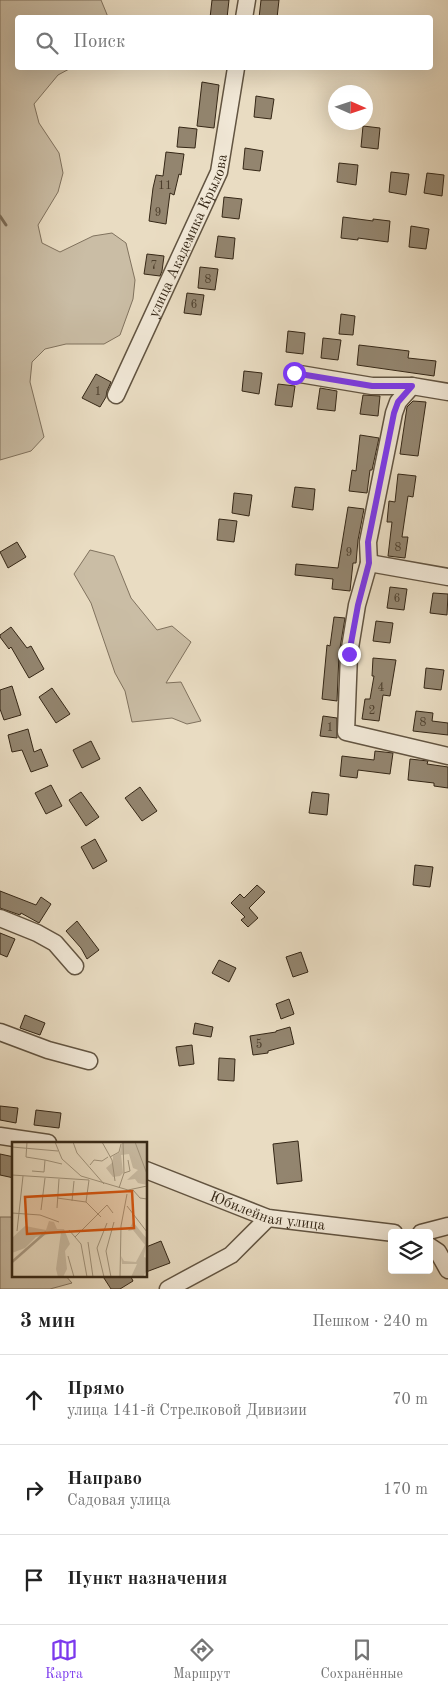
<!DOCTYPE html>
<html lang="ru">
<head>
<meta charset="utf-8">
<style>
  body { margin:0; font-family:"Old Standard TT",serif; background:#f6f6f6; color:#222 }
  .controls { position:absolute; right:15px; bottom:15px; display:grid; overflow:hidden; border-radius:5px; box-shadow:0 5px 20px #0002 }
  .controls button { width:45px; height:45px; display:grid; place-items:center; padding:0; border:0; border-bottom:1px solid #e0e0e0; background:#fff; color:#222; font:25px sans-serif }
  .compass { position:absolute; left:328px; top:85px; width:45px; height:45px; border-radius:50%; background:#fff; box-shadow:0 5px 20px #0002; rotate:93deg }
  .stop { position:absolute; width:15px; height:15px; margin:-11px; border:4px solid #7c3aed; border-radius:50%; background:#fff }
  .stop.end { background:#7c3aed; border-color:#fff; box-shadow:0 1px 5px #0008 }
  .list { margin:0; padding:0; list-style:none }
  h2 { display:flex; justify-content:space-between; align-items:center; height:65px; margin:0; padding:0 20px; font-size:21px }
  h2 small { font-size:16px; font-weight:400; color:#767676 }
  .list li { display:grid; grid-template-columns:32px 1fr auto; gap:15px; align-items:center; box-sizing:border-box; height:90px; padding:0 20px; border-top:1px solid #e0e0e0 }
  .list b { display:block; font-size:19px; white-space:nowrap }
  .list p { margin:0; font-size:16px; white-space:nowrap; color:#767676 }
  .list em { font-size:16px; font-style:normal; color:#767676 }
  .icon { flex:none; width:28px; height:28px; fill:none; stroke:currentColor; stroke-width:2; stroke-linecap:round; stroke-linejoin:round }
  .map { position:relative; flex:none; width:448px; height:1289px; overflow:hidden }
  .search { position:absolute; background:#fff; box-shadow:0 5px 20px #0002; left:15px; right:15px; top:15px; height:55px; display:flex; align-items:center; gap:12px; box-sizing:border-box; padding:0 18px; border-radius:5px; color:#767676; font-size:19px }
  .sheet { height:335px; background:#fff }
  nav { display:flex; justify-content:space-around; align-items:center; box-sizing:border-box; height:70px; border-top:1px solid #e0e0e0; background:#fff; font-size:14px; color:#767676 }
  nav a { display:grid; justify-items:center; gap:2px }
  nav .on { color:#7c3aed }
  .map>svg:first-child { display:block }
</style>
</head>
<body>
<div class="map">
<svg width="448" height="1289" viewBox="0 0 448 1289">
  <rect width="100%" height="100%" fill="#e9dcc2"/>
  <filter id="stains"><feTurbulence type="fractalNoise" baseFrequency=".004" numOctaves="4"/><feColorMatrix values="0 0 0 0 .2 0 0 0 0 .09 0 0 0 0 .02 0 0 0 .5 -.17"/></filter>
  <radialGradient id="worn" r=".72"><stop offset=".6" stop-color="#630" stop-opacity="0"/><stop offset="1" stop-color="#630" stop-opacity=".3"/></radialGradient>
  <path fill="#cabda5" stroke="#80725e" d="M0,0H101L108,17L18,18V68H71L58,75L34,104L39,123L59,153L63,173L58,192L38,225L42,243L60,252L93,236L112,233L126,243L135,280L133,299L120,335L104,344H66L45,349L32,362L30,382L44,437L31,451L0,460Z
    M90,550L114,556L131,598L157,630L172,626L191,642L166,683L181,682L201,721L187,724L172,718L132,722L125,691L115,673L91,603L74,574Z
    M0,1217H11L14,1221V1275H65L72,1283L50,1289H0Z"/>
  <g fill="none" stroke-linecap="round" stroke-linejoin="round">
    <path stroke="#7c6e5a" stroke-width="3" d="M0,216L6,225"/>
  </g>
  <path fill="#93856f" stroke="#352716" d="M212,0H229L227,18H210Z
    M261,0H279L277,18H259Z
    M202,82L219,85L214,128L197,126Z
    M256,96L274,99L271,119L254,117Z
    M363,126L380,128L378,149L361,147Z
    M179,127L197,129L195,148L177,147Z
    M245,148L263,151L260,171L243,169Z
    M166,152L184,154L181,175L179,174L174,195L170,193L166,224L149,221L153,188L156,175L163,176Z
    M339,163L358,165L356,185L337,182Z
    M391,172L409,174L406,195L389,192Z
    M427,173L444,175L442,196L424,193Z
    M224,197L242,199L239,219L222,217Z
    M343,217L373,221V219L390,221L388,242L358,238V240L341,238Z
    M411,226L429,229L426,249L409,247Z
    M218,236L235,238L233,259L215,257Z
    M147,254L164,256L162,271L160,276L144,274Z
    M200,267L218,269L215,290L198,288Z
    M187,293L204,295L201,315L184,313Z
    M341,314L355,316L353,335L339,334Z
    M288,331L305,333L303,354L286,352Z
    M323,338L341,340L338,360L321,358Z
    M359,345L409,351L408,358L436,361L434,376L357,365Z
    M244,371L262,373L259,394L242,391Z
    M96,374L111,382L107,391L106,397L100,407L82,398Z
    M278,384L295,386L292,407L275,405Z
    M320,388L337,391L335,411L317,409Z
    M363,395L380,396L378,416L360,414Z
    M413,401L426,402L418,456L400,454L407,407Z
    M360,435L379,438L372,470H370L367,493L349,491L352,470L356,471Z
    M398,474L416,476L413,497L408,496L402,537H408L405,558L388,556L392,522H387L389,501L395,502Z
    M295,487L315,489L313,510L292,507Z
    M234,493L252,495L249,516L232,513Z
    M348,507L364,509L358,540L356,563H353L350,591L332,589L333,579L295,575L296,564L338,568Z
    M219,519L237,521L234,542L217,540Z
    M17,542L26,557L8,568L0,552Z
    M390,587L407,589L404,610L387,608Z
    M433,593L448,594L447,615L430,613Z
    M334,617L345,618L339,654L337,701L322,699L327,645L330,646Z
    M376,621L393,623L390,643L373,641Z
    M11,627L27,648L31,646L44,669L29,678L11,647L9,649L0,637V635Z
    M373,658L396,660L390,696L383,695L379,721L362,719L365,699H370L374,676H372Z
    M426,668L444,670L441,690L424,688Z
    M12,686L21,715L4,720L0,709V690Z
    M52,688L70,714L56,723L39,697Z
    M416,711L433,713L432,721L448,723V735L413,731Z
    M323,716L337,718V738L320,736Z
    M28,729L34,752L41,749L48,766L31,772L22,750L12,752L8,735Z
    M91,741L100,759L82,768L73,750Z
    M375,751L393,753L390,774L358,770L357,778L340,776L342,756L374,760Z
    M410,759L428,761L427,764L448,767V788L434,786V783L408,780Z
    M51,785L62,806L46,814L35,793Z
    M140,787L157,811L142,821L125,798Z
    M81,792L99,817L86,826L69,800Z
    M312,792L329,794L327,815L309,813Z
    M95,839L107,861L93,869L81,847Z
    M415,865L433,867L430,887L413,885Z
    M257,885L265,892L249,908L258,918L248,927L241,920L245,917L231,903L240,894L244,898Z
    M0,891L36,905L41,897L51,904L39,923L21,913L20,915L0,908Z
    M77,921L99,950L87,959L81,948L66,931Z
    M0,933L15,939L7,957L0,954Z
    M301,952L308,972L293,977L286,957Z
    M219,960L236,968L229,982L212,973Z
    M289,999L294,1014L281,1019L276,1004Z
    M25,1015L45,1023L40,1035L20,1028Z
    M195,1023L213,1027L211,1037L193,1034Z
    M290,1027L294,1044L268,1051V1053L253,1055L250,1036L276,1032V1031Z
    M192,1045L194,1064L179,1066L176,1047Z
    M219,1058L235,1059L234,1081L218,1080Z
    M0,1106L18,1108L16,1123L0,1120Z
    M36,1110L61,1113L59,1128L34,1125Z
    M298,1141L302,1181L277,1184L273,1144Z
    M0,1154L14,1157V1178L0,1175Z
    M161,1241L170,1263L146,1272V1247Z
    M102,1275H130L133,1281L120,1289H111Z"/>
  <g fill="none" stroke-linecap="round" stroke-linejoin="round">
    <g stroke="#625441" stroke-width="19">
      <g id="minor">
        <path d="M244,18L247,0"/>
        <path d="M294,373L372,386H412L448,392"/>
        <path d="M412,386L398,402L394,413L368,542L369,563L357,605L349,654L346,732L448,756"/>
        <path id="s1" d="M116,395L219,172L236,68"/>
        <path d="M369,563L448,577"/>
        <path d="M0,918L37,933L55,943L75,966"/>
        <path d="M0,1032L48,1050L89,1061"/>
        <path d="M0,1136L48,1143"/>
        <path id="s2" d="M146,1170L268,1218L394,1233"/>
        <path d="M421,1233L448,1226"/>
        <path d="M429,1246L438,1252L448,1270"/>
        <path d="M168,1289L231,1255L268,1218"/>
      </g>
    </g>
    <use href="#minor" stroke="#f1e8d7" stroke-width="16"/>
  </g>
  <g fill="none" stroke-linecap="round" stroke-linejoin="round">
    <path stroke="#7c3aed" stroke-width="6" d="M294,373L372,386H412L398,402L394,413L368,542L369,563L358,605L349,654"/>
  </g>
  <g text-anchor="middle" stroke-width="4" stroke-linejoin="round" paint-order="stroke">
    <g font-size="12" fill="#4c3e2c">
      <text x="165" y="189">11</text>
      <text x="158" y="216">9</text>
      <text x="154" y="269">7</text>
      <text x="208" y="283">8</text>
      <text x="194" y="308">6</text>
      <text x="98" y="395">1</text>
      <text x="398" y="551">8</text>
      <text x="349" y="556">9</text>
      <text x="397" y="602">6</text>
      <text x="381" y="691">4</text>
      <text x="372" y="714">2</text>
      <text x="423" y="726">8</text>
      <text x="330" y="731">1</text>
      <text x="259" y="1048">5</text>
    </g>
    <g font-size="15" fill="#352716" stroke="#f1e8d7">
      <text dy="5" stroke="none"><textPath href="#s1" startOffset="175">улица Академика Крылова</textPath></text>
      <text dy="5" stroke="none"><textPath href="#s2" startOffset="129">Юбилейная улица</textPath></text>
    </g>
  </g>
  <g transform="translate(12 1142)">
    <rect width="135" height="135" fill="#e9dcc2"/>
    <path d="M110,0L135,1V43L126,41L123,37L115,38L126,28L121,26L117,12L109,13L111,31L108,34L101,35L94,26L101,20V14L108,10ZM37,79L42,80L45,87H52L58,102L53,109L55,127L51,135H46L44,127L49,90L24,95L13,106L0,111V96L13,84L34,88ZM121,80L135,97L132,115L135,116V128L131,135H119L125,122H110L109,114L112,119L124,120L133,103L121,88L116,89Z" fill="#cabda5"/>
    <path fill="none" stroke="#ac9e88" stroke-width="2.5" d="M0,120L34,90"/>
    <path fill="none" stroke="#a1947d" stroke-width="1" d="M15,0L14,15L33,18L32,30L20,29M43,0L50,17L69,34L116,48L135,44M61,0L65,11L92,42M90,0L100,18L103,39M123,0L135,32M0,5L46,9M98,15L107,10L109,2M33,18L50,22M78,23L82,18L90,19L96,15M112,31L118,29L116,18M0,33L77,38L74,60M107,46L112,31L111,0M121,48L128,56L135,57M45,56L74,60M60,59L62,39M74,60L89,75M115,64L135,90M45,66L47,37M29,68L33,36M0,71L28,73L47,80M57,88L69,102L75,135M5,89L11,34M63,95L95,63L101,71M76,100L81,135M56,114L62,135M92,135L85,106L95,81M99,135L94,109L102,80M108,135L109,84L115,52"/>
    <path fill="#d6540d" fill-opacity="0.15" stroke="#d6540d" stroke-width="2.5" d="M120,49L122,86L15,92L13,55Z"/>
    <rect width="135" height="135" fill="none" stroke="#352716" stroke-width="2.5"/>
  </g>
  <rect width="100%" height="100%" filter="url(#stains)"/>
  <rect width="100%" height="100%" fill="url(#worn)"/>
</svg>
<div class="controls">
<button><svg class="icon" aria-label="layers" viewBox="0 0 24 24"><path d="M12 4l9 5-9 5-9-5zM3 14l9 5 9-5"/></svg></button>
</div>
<svg class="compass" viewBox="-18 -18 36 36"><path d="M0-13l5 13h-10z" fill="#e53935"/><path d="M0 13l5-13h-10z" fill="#767676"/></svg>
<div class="stop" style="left:294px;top:373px"></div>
<div class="stop end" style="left:349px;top:654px"></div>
<div class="search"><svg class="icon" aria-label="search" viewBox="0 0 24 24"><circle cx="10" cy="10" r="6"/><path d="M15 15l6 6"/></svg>Поиск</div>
</div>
<section class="sheet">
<h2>3 мин<small>Пешком · 240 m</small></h2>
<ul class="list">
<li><svg class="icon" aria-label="ahead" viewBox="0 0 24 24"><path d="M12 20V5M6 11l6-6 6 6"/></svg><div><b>Прямо</b><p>улица 141-й Стрелковой Дивизии</p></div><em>70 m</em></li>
<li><svg class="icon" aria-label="right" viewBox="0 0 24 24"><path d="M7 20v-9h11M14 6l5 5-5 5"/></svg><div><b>Направо</b><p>Садовая улица</p></div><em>170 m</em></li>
<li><svg class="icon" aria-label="arrive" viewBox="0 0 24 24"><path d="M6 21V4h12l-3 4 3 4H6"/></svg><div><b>Пункт назначения</b></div></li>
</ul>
</section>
<nav>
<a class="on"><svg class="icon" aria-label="map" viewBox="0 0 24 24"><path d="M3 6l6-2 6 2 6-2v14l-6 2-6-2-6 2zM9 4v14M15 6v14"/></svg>Карта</a>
<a><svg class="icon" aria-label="directions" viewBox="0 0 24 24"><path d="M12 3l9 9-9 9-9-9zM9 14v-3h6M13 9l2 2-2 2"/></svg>Маршрут</a>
<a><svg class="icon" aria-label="saved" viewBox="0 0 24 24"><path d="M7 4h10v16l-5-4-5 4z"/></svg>Сохранённые</a>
</nav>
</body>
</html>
